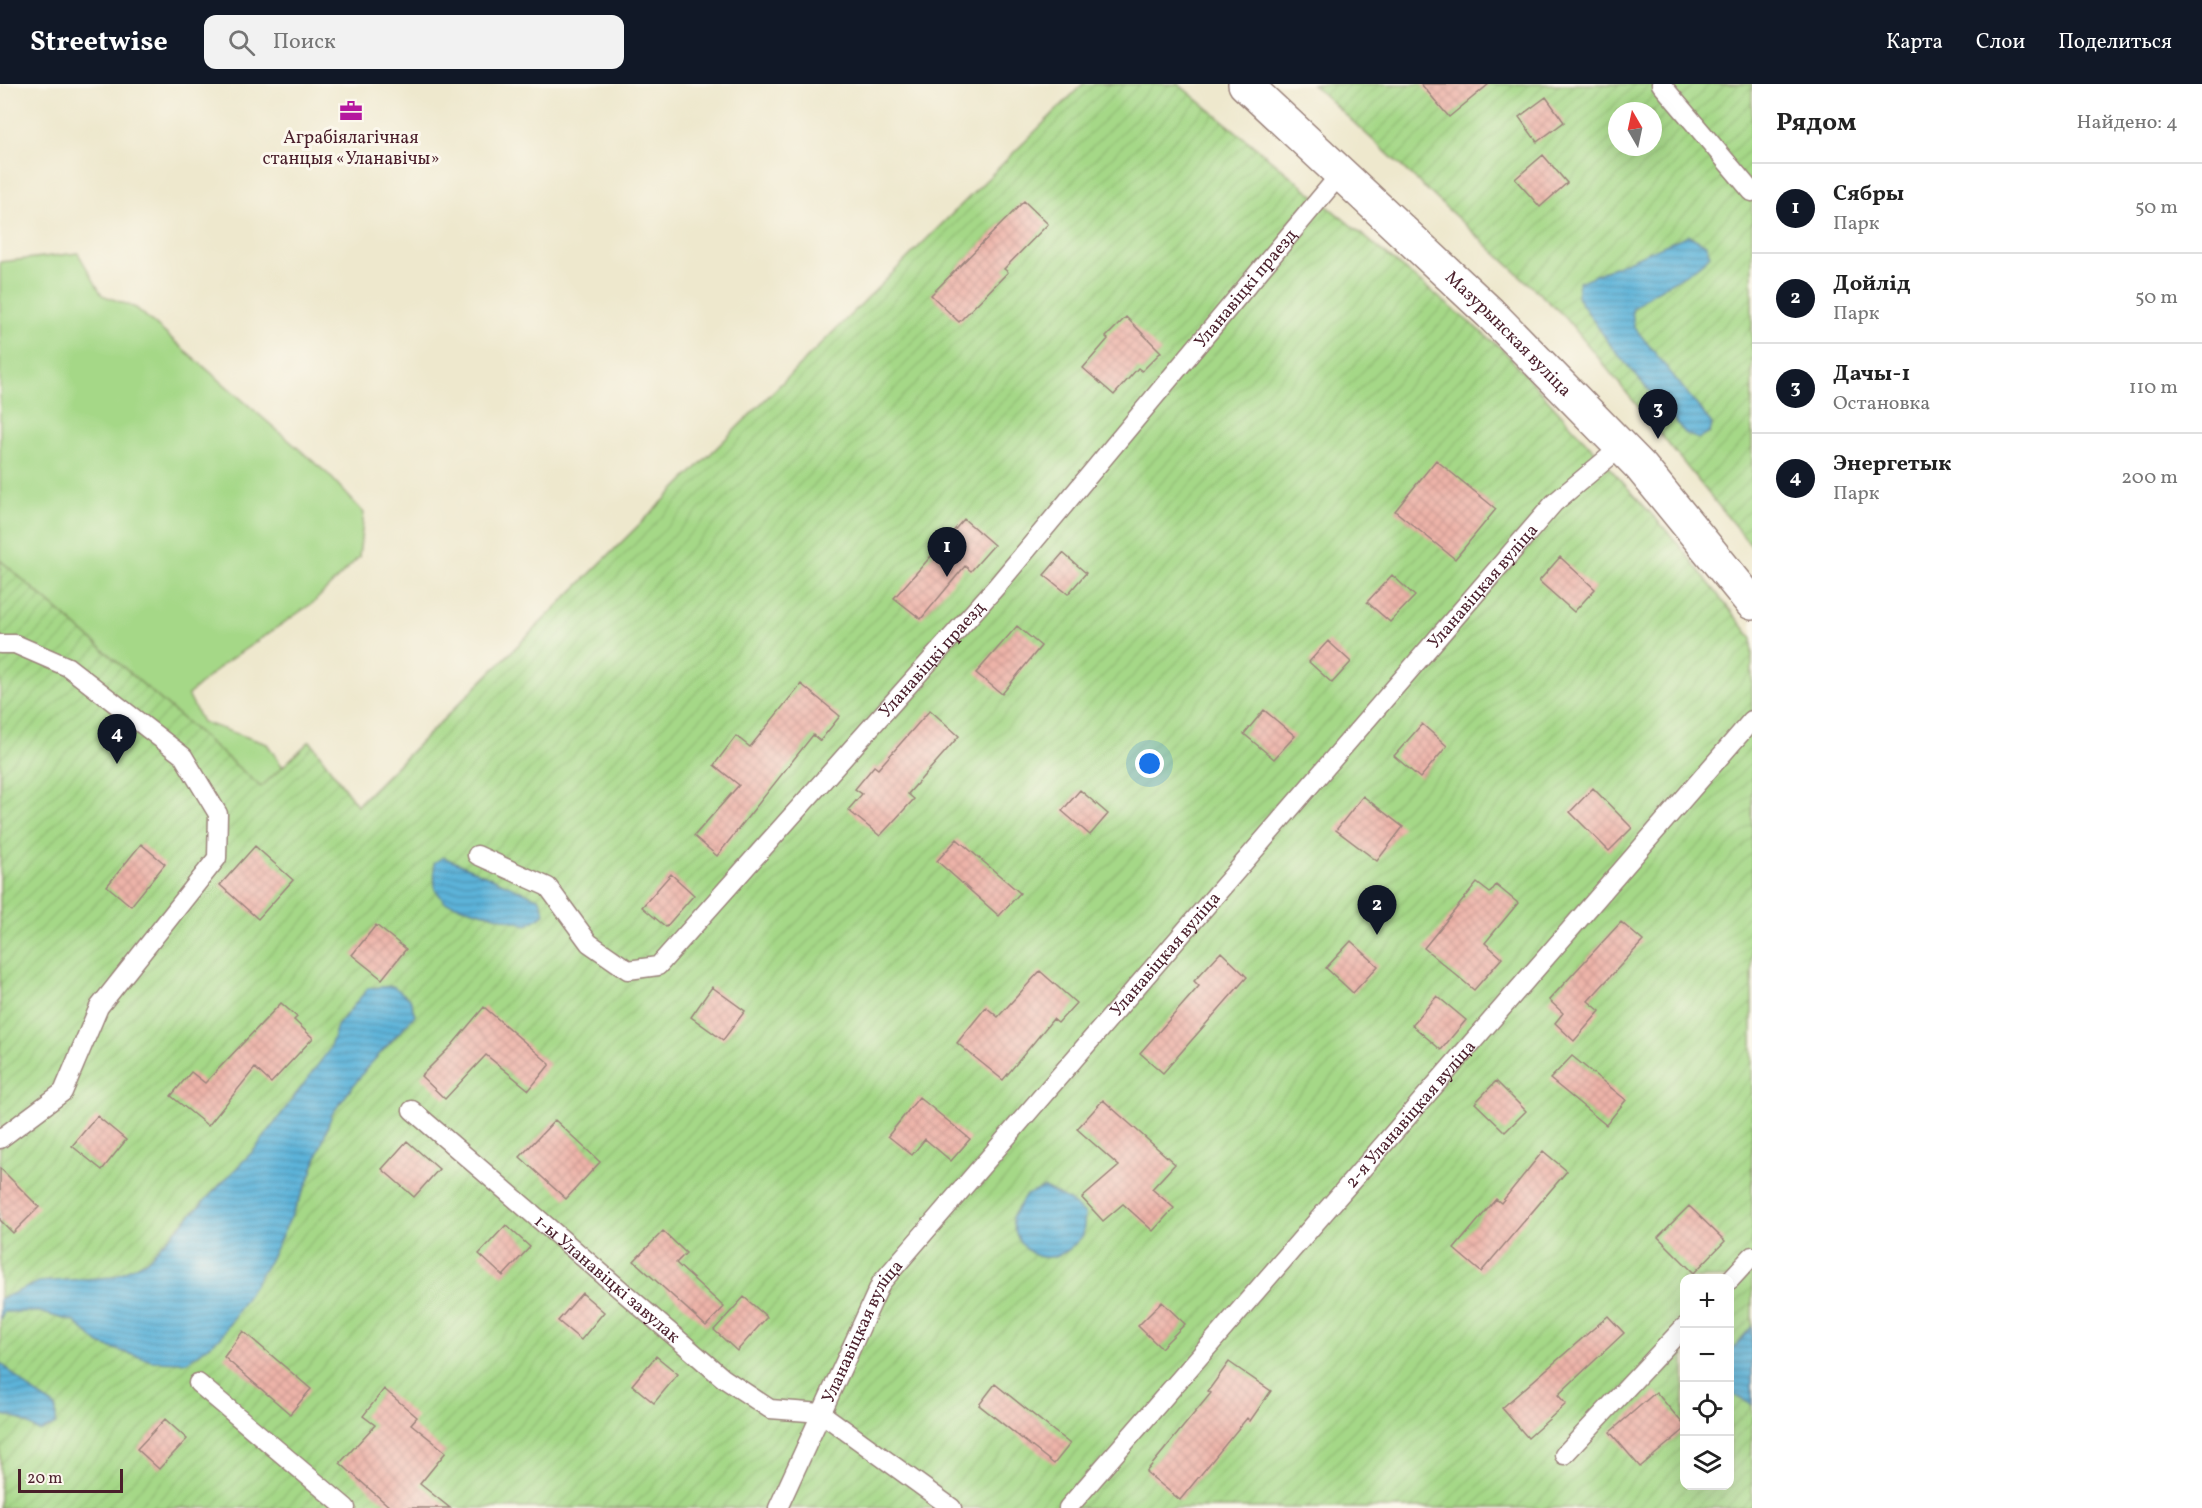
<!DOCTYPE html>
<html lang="ru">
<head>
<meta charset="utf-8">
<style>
  body { margin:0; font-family:Vollkorn,serif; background:#f2f2f2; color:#222 }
  .controls { position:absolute; right:18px; bottom:18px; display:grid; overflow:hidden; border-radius:12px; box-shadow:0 6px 24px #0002 }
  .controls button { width:54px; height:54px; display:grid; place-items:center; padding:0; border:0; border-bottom:2px solid #e0e0e0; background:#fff; color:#222; font:30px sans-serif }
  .compass { position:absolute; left:1608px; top:18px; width:54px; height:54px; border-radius:50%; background:#fff; box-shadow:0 6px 24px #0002; rotate:351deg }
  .scale { position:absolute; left:18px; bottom:15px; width:105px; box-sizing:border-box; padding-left:6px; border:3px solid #4a1f2b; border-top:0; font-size:16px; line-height:21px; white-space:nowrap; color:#4a1f2b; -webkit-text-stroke:4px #fbf7ec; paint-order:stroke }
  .you { position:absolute; left:1150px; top:680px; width:21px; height:21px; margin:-15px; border:4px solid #fff; border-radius:50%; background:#1a73e8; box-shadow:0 0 0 9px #1a73e833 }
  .badge { display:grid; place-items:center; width:39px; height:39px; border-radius:50%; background:#111827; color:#fff; font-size:20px; font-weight:700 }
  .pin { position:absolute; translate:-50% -50px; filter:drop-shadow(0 2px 3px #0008) }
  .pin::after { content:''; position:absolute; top:32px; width:21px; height:18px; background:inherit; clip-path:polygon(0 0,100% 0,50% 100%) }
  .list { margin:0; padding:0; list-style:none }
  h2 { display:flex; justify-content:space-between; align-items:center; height:78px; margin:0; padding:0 24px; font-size:26px }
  h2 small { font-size:20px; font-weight:400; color:#767676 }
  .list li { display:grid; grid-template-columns:39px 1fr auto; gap:18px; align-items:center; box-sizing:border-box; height:90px; padding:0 24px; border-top:2px solid #e0e0e0 }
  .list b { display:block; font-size:22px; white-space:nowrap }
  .list p { margin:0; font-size:20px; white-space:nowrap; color:#767676 }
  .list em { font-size:20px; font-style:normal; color:#767676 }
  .icon { flex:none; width:33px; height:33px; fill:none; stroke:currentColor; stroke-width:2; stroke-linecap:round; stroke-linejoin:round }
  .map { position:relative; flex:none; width:1752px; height:1424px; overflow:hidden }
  header { display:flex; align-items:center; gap:36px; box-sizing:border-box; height:84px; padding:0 30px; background:#111827; color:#fff }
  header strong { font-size:28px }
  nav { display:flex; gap:33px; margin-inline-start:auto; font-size:21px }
  .search { width:420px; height:54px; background:#f2f2f2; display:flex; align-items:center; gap:15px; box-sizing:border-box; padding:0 21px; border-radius:12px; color:#767676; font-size:22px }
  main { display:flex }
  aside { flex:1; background:#fff }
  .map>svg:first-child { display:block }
</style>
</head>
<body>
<header>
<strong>Streetwise</strong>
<div class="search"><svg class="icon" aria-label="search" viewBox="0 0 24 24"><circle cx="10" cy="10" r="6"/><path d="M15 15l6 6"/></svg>Поиск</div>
<nav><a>Карта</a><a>Слои</a><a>Поделиться</a></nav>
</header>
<main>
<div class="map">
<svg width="1752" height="1424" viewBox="0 0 1752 1424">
  <defs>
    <pattern id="garden-furrows" width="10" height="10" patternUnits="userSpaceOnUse" patternTransform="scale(1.5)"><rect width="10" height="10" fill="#a5d887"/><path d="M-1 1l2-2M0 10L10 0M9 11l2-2" fill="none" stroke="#90b975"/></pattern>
    <pattern id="water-rules" width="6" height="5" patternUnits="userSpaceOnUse" patternTransform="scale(1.5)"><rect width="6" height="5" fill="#5cb3d9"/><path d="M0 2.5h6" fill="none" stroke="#4e91b0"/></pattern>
    <pattern id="building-cross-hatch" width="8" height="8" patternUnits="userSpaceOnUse" patternTransform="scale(1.5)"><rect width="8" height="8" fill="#edb4a9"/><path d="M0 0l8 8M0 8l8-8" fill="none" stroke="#cd9a92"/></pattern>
  </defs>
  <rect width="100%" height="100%" fill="#fbf7ec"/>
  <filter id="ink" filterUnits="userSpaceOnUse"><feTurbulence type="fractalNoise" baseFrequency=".0167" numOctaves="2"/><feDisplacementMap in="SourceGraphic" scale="12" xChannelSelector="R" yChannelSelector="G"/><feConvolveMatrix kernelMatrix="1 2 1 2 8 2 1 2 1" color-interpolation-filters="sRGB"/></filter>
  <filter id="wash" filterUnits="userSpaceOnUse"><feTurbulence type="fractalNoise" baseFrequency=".008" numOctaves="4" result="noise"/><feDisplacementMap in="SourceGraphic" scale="24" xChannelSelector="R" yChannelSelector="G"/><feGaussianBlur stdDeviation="1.35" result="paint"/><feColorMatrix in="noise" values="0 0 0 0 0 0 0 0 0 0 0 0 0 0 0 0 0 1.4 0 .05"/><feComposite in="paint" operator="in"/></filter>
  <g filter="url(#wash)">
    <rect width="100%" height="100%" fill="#eee8cd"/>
    <path fill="#a5d887" stroke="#787c59" stroke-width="1.5" d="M78,169L102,211L136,224L329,391L364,429L359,473L314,518L222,581L188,611L202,638L267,660L289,692L288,723L0,546V178Z"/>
    <path fill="url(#garden-furrows)" stroke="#787c59" stroke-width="1.5" fill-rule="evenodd" d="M1083,0H1178L1502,265L1675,456L1752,554V1422L1747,1424H0V476L261,703L310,657L357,721ZM1684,1194H1730V1402H1684Z
      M1312,0H1752V463L1565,233ZM1617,27H1653V63H1617Z"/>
    <path fill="url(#water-rules)" stroke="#536982" stroke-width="1.5" d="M1688,151L1706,161L1710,171C1688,195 1654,202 1632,226L1634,243L1712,340L1710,349L1699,355L1686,350L1611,262L1577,213L1579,198Z
      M443,773L540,815L545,830L528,841L445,818L435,805L434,779Z
      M393,902L410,915L415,931L366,985L332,1030L309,1096L270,1176L221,1253L187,1278L152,1277L99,1260L75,1238L39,1228H4L0,1235V1215L39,1198L113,1193L146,1177L256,1064L329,966L337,942L368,904Z
      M1044,1104L1068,1116L1085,1130L1083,1152C1077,1157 1071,1165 1065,1168C1035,1184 1015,1160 1012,1133L1026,1111Z
      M1752,1242V1321L1730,1309V1268Z
      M0,1276L2,1280L34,1309L56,1323V1340L40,1348L21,1336L0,1330Z"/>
    <g id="blocks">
      <path fill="url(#building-cross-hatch)" d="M1421,0H1489L1449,33Z
        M1546,13L1564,38L1537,58L1519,33Z
        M1543,71L1567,99L1540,123L1515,95Z
        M1024,117L1048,140L1004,185L1008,188L959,238L931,211Z
        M1126,233L1161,268L1142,287L1138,284L1114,311L1083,284L1108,255L1106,253Z
        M1436,376L1496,425L1455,475L1395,427Z
        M964,435L994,461L971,487L965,482L921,535L894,514Z
        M1063,469L1086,489L1068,510L1044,491Z
        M1560,473L1595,505L1574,528L1539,497Z
        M1392,491L1415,512L1390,538L1367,518Z
        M1017,542L1041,562L1002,610L976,589Z
        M1328,557L1351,578L1332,599L1309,578Z
        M801,600L840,632L820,657L813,651L717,772L694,752L739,701L714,681L736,652L750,663Z
        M930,626L959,652L908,710L914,715L880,752L848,726L862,710L855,705L874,682L878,685Z
        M1264,626L1295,652L1274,675L1244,650Z
        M1422,640L1447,662L1420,694L1394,672Z
        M1593,704L1632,744L1609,767L1570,728Z
        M1080,706L1108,730L1090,751L1062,727Z
        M1363,712L1403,743L1377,777L1336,746Z
        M957,755L1020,809L999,832L937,777Z
        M141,760L165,780L131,822L107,802Z
        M255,762L293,796L258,835L220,801Z
        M671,790L694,811L666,843L642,823Z
        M1477,799L1490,809L1496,801L1518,819L1485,859L1502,874L1474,906L1424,864Z
        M1621,838L1643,857L1588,917L1600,927L1574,957L1555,939L1563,929L1549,916Z
        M376,841L406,865L382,895L352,871Z
        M1351,857L1378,882L1353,909L1326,884Z
        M1221,868L1247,893L1163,989L1140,969L1199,902L1194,897Z
        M1040,887L1076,919L1058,939L1053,935L1003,996L957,959L986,923L998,933Z
        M712,903L745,927L723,956L691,933Z
        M1437,912L1466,936L1441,966L1412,941Z
        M281,919L297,933L294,936L313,954L271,999L255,984L208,1042L171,1012L191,988L205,999Z
        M484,923L550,980L529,1006L486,971L445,1015L421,992L452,961Z
        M1572,972L1626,1016L1606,1041L1550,995Z
        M1496,997L1526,1027L1505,1048L1475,1019Z
        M919,1013L970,1055L951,1077L925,1055L912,1071L888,1052Z
        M1103,1016L1175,1080L1152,1105L1174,1124L1153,1147L1123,1120L1103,1137L1082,1114L1119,1082L1077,1045Z
        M97,1032L126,1056L102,1086L72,1062Z
        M555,1036L600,1078L566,1115L520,1073Z
        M407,1057L439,1085L414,1113L382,1085Z
        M1543,1067L1567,1087L1481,1188L1454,1165L1496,1115L1501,1119Z
        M0,1084L39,1123L13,1149L0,1136Z
        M1689,1122L1725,1157L1694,1189L1658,1153Z
        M506,1141L530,1163L503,1192L479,1170Z
        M663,1147L686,1169L676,1179L724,1223L706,1242L634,1177Z
        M582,1209L604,1228L581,1256L558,1237Z
        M744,1213L767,1233L737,1267L714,1246Z
        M1162,1218L1185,1240L1161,1264L1138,1242Z
        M1608,1232L1624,1249L1558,1311L1566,1320L1528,1354L1502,1324Z
        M243,1247L311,1305L290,1330L224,1273Z
        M656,1272L678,1290L654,1319L632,1301Z
        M1229,1278L1271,1307L1250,1337L1247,1334L1180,1416L1146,1388L1211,1309L1208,1307Z
        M995,1300L1070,1360L1054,1380L979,1321Z
        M384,1305L417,1333L411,1340L446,1368L420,1400L450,1424H391L340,1379L375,1341L363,1332Z
        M1656,1308L1684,1341V1346L1640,1383L1610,1348Z
        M165,1335L187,1355L159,1385L137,1365Z"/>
    </g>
  </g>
  <g filter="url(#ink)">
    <use href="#blocks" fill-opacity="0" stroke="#9c847c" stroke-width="1.5"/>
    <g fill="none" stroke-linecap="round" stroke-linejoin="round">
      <g stroke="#9c847c" stroke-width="21">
        <g id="service">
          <path d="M1661,0L1752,108"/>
          <path d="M0,560H15L68,583L183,672L218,730L217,774L99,923L63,1008L0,1055"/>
          <path id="s1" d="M477,771L548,803L589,859L628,886L658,882L996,503L1342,88"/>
          <path id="s2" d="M412,1026L723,1294L770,1325L821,1329L952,1424"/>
          <path d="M1730,1196L1752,1172"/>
          <path d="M198,1299L346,1424"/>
          <path d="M1564,1371L1684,1243"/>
          <path id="s3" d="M778,1424L881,1199L1554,419L1621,363"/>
          <path id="s4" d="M1068,1424L1752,636"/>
        </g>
      </g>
      <g stroke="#9c847c" stroke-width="36">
        <g id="tertiary">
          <path id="s5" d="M1245,0L1490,229L1641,383L1752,519"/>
        </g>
      </g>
      <use href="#service" stroke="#fff" stroke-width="18"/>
      <use href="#tertiary" stroke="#fff" stroke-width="33"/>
    </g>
  </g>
  <defs>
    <g id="office-bare" transform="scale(1.8)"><path d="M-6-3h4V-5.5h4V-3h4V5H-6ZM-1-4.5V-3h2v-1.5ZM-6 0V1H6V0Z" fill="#b5179e" stroke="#fbf7ec" stroke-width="2.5" paint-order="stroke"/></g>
  </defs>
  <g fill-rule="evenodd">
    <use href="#office-bare" x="351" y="27"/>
  </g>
  <g text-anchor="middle" stroke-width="6" stroke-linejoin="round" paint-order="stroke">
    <g font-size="18" fill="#4a1f2b" stroke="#fbf7ec">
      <text x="351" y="59">Аграбіялагічная<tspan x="351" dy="21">станцыя «Уланавічы»</tspan></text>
    </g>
    <g font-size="18" fill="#4a1f2b" stroke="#fbf7ec">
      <text dy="6" stroke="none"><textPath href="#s1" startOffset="1122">Уланавіцкі праезд</textPath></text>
      <text dy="6" stroke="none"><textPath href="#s5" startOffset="363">Мазурынская вуліца</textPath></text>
      <text dy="6" stroke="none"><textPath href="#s3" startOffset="1168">Уланавіцкая вуліца</textPath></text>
      <text dy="6" stroke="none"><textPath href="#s1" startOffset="636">Уланавіцкі праезд</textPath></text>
      <text dy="6" stroke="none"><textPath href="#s3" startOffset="682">Уланавіцкая вуліца</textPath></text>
      <text dy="6" stroke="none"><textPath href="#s4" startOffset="522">2-я Уланавіцкая вуліца</textPath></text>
      <text dy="6" stroke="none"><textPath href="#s2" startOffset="258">1-ы Уланавіцкі завулак</textPath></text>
      <text dy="6" stroke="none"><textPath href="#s3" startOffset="196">Уланавіцкая вуліца</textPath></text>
    </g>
  </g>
</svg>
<div class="controls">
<button>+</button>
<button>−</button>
<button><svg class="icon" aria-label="locate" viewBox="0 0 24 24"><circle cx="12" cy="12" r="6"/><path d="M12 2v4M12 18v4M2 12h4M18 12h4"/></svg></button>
<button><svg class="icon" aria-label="layers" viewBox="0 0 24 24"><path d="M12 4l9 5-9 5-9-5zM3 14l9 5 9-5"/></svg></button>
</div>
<svg class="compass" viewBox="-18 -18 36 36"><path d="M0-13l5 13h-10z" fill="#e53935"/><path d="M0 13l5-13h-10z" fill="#767676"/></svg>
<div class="scale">20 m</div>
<div class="you"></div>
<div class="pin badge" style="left:947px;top:493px">1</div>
<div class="pin badge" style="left:1377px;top:851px">2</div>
<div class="pin badge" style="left:1658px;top:355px">3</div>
<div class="pin badge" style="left:117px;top:680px">4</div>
</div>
<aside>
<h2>Рядом<small>Найдено: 4</small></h2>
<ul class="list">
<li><span class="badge">1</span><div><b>Сябры</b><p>Парк</p></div><em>50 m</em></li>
<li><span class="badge">2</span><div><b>Дойлід</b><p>Парк</p></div><em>50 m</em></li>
<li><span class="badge">3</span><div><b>Дачы-1</b><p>Остановка</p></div><em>110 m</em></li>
<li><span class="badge">4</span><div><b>Энергетык</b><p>Парк</p></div><em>200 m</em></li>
</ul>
</aside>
</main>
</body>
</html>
